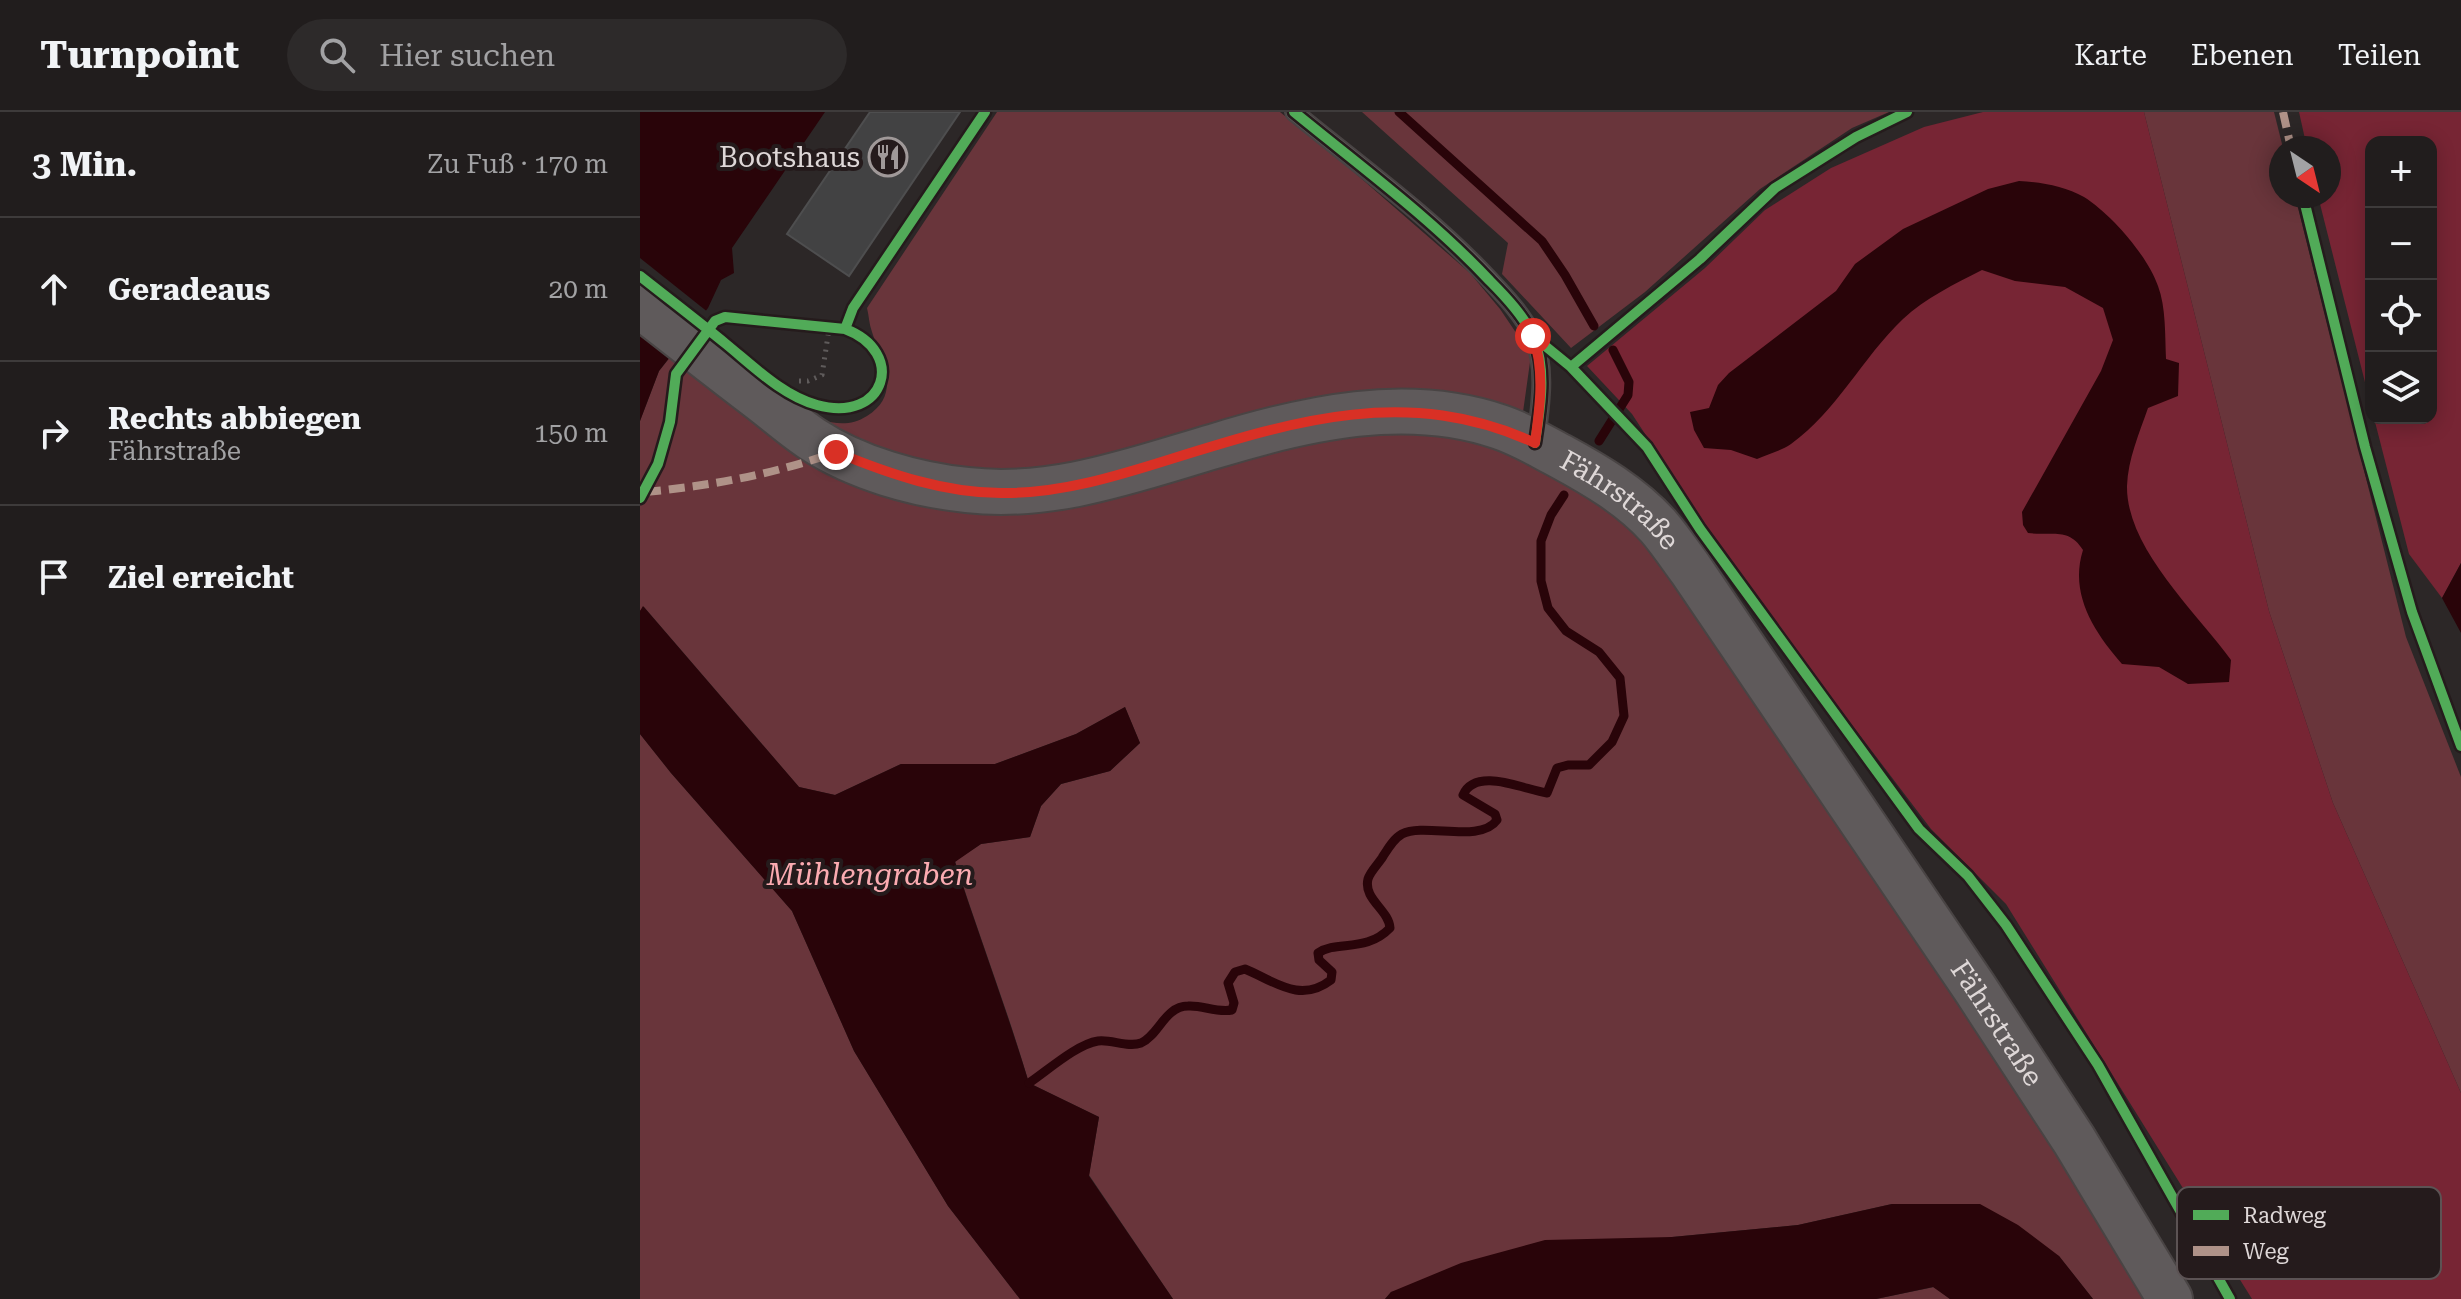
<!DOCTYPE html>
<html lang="de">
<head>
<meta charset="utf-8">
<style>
  body { margin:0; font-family:"Roboto Serif",serif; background:#2d2a2a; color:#f1f3f6 }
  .controls { position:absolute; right:24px; top:24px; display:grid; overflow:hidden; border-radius:16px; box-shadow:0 4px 20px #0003 }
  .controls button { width:72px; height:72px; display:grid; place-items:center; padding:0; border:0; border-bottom:2px solid #3e3b3b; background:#211d1d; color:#f1f3f6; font:40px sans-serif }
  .compass { position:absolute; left:1629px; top:24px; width:72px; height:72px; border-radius:50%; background:#211d1d; box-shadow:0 4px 20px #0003; rotate:145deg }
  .stop { position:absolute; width:24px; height:24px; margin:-18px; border:6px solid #d93025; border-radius:50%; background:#fff }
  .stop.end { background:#d93025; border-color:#fff; box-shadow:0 2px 8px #0008 }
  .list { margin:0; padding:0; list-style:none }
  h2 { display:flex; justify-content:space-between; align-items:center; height:104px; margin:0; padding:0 32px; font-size:34px }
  h2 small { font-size:26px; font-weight:400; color:#a2a2a4 }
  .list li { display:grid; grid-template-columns:52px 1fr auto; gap:24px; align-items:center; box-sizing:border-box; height:144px; padding:0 32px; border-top:2px solid #3e3b3b }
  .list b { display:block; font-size:30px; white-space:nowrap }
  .list p { margin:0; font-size:26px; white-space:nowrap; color:#a2a2a4 }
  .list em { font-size:26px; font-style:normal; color:#a2a2a4 }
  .icon { flex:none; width:44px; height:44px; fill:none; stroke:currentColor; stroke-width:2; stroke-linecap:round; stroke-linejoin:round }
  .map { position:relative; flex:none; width:1821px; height:1187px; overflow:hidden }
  header { display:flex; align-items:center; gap:48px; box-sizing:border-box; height:112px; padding:0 40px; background:#211d1d; border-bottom:2px solid #3e3b3b }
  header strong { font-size:38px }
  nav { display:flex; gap:44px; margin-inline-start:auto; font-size:28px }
  .search { width:560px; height:72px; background:#2d2a2a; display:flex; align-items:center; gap:20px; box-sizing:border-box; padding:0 28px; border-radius:44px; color:#a2a2a4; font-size:30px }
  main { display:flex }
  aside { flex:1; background:#211d1d }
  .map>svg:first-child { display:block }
</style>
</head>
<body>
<header>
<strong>Turnpoint</strong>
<div class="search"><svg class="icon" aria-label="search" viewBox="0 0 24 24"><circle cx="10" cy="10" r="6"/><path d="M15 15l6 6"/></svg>Hier suchen</div>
<nav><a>Karte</a><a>Ebenen</a><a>Teilen</a></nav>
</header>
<main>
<aside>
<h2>3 Min.<small>Zu Fuß · 170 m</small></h2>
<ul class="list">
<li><svg class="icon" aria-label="ahead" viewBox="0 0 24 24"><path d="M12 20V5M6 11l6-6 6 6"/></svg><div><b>Geradeaus</b></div><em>20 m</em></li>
<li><svg class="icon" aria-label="right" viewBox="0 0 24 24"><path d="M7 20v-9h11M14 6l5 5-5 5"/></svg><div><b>Rechts abbiegen</b><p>Fährstraße</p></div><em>150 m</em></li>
<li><svg class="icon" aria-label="arrive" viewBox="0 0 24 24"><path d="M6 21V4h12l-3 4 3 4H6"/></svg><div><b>Ziel erreicht</b></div></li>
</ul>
</aside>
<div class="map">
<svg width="1821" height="1187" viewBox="0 0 1821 1187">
  <rect width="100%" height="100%" fill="#2c2727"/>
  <path fill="#69353b" d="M357,0H640L708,55L830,161L860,197L891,243L883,300L498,341L353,364L263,350L180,308C197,312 211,314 227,304C263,281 241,249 232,220C229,212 229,204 227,196Z
    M722,0H1249L1212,16L1120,77L1005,180L931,236L862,162L868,131Z
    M1504,0H1634L1643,36H1641V84H1655L1766,525L1821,665V981L1693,691L1629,499Z
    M35,239L266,384L596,342L772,313L900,345L994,411L1286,828L1509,1187H1453L1419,1144L1252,1092L1158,1113L1032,1125L751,1180L745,1187H533L449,1063L459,1005L389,971C367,896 339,824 315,749L341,732L390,725L401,694L421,672L470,659L500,631L485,595L436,622L355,652H261L195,683L159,675L4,495L0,499V309L19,259Z
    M0,622L31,661L152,799L214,939L308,1094L380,1187H0Z
    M1294,1175L1310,1187H1236Z"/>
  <path fill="#772534" d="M1343,0H1504L1629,499L1693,691L1821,981V1187H1612L1366,792L1291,717L1092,455L992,302L947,254L1065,156L1125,98L1191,56L1284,15Z
    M1659,0H1821V451L1802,486L1769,442L1734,306H1791V30H1731V294L1678,84H1689V36H1667Z"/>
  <path fill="#290409" d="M0,0H185L92,136L94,161L81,168L68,196L19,259L0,309Z
    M1379,69C1401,70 1425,74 1444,85C1471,102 1507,143 1518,174C1526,195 1525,224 1526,247L1539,251L1538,284L1508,296C1499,322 1488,347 1487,374C1486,436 1557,501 1591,548L1589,570L1548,572L1519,555L1482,552C1454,520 1429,482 1443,438C1429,415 1412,424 1388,421L1383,413L1382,400L1461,259L1473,228L1463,196L1425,175L1375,169L1342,158C1315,172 1285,186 1263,207C1222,246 1197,299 1151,332C1141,339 1128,342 1117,347L1091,338L1064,336L1054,318L1050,300L1069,296L1078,273L1089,261L1196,179L1215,152L1263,117L1348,77Z
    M1821,451V521L1802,486Z
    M3,494L159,675L195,683L261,652H355L436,622L485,595L500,631L470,659L421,672L401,694L390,725L341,732L315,750C339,824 366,896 389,971L459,1005L449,1064L533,1187H380L308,1094L214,939L152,799L31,661L0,622V499Z
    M1252,1092H1340L1378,1113L1419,1144L1453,1187H1310L1293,1175L1236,1187H745L751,1180L821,1151L905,1128L1032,1125L1158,1113Z"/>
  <path fill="#2c2727" d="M0,146L69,201L35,246L0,218Z"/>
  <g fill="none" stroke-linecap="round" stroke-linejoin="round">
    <path stroke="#290409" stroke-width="9" d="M759,0L902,129L925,163L954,214
      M959,329L988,283L989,270L973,238
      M389,971C407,959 437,932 458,929C471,927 488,936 501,931C519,923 525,894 548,894C563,893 576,901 592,898L594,891L588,871L595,860L605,857C634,869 660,892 691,868L692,860L679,848L678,841C697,828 726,841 750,816C749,798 723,787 728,767C730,760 738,752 742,746C747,738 753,727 762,722C785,710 840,732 857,708L855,702L823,683C836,654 885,678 907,681L917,656L928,653H949L972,630L984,604L980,566L959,540L926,519L908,496L901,469V429L911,403L924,383"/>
  </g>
  <path fill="#424243" stroke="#4e4e4f" stroke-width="2" d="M230,0H320L209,164L147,122Z"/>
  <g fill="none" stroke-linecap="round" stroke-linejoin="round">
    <g stroke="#494444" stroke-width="20">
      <path id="service" d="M654,0C720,54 791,105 849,167C865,184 884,204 893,225C907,255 900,296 896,328"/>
    </g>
    <g stroke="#494444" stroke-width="48">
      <g id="secondary">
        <path id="s1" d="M0,194C40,225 79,256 120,287C137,300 154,315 172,327C216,356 276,373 327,378C413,388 493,358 575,334C666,306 767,283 860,315C881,322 901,334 920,344C955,363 991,384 1018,414C1030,428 1040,443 1051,458L1334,875L1434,1028L1530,1187"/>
      </g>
    </g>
    <path stroke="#5f5b5b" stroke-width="5" stroke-dasharray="2 6" stroke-linecap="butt" d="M159,269H168L182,263L189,217"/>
    <use href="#service" stroke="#5f5a5b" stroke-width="16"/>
    <use href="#secondary" stroke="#5f5a5b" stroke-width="44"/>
    <path stroke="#af9288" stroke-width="8" stroke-dasharray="16 8" stroke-linecap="butt" d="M1643,0L1651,36
      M5,380C70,374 135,362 196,340"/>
    <g stroke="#251b1c" stroke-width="15">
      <path id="cycleway" d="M654,0C720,54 791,106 850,169C866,185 886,206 894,227C907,259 900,298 895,331
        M1663,84L1725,335L1772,500L1821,634
        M0,164C29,187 58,209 86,232C113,254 143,284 177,293C246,312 267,240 205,217L85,205L75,209L36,262L30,310L18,352L0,386
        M205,217L213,196L345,0
        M893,224L931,255L1007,335L1060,417L1279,717L1328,764L1366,813L1458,953L1590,1187
        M931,255L1060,147L1135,76L1216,25L1267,0"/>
    </g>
    <use href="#cycleway" stroke="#51ab58" stroke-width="10"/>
  </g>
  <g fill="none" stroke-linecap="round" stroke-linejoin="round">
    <path stroke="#d93025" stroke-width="10" d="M196,340C249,362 307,382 365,381C422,381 477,364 531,347C656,308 769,273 895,331C900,295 905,259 893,224"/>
  </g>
  <defs>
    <g id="restaurant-ring" transform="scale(2)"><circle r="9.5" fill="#251b1c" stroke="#a09999" stroke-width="1.5"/><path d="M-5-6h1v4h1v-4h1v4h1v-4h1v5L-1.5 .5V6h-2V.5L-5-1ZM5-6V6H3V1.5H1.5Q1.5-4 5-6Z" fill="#a09999"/></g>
  </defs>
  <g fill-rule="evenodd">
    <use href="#restaurant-ring" x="248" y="45"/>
  </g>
  <g text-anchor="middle" stroke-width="8" stroke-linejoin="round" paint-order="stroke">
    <g font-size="28" fill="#ded7d7" stroke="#251b1c" text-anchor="end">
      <text x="220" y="55">Bootshaus</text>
    </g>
    <g font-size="28" fill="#ded7d7" stroke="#251b1c">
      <text dy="10" stroke="none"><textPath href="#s1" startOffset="1068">Fährstraße</textPath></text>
      <text dy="10" stroke="none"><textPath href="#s1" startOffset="1716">Fährstraße</textPath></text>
    </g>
    <g font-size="30" font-style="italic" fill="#fbabb1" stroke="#251b1c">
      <text x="230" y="773">Mühlengraben</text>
    </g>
  </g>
  <rect x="1537" y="1075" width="264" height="92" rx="12" fill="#251b1c" stroke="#5c5354" stroke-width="2"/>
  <rect x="1553" y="1098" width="36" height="10" fill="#51ab58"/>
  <rect x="1553" y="1134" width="36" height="10" fill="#af9288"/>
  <g font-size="22" fill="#ded7d7">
    <text x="1603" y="1111">Radweg</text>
    <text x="1603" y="1147">Weg</text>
  </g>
</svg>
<div class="controls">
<button>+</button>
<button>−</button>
<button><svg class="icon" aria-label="locate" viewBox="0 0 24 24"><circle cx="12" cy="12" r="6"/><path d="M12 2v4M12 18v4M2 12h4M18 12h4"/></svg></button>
<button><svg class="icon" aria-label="layers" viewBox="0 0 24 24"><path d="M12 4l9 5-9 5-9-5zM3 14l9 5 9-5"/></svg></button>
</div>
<svg class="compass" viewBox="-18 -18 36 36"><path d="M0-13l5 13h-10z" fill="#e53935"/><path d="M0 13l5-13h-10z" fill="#a2a2a4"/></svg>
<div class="stop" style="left:893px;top:224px"></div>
<div class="stop end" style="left:196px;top:340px"></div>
</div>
</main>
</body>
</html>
